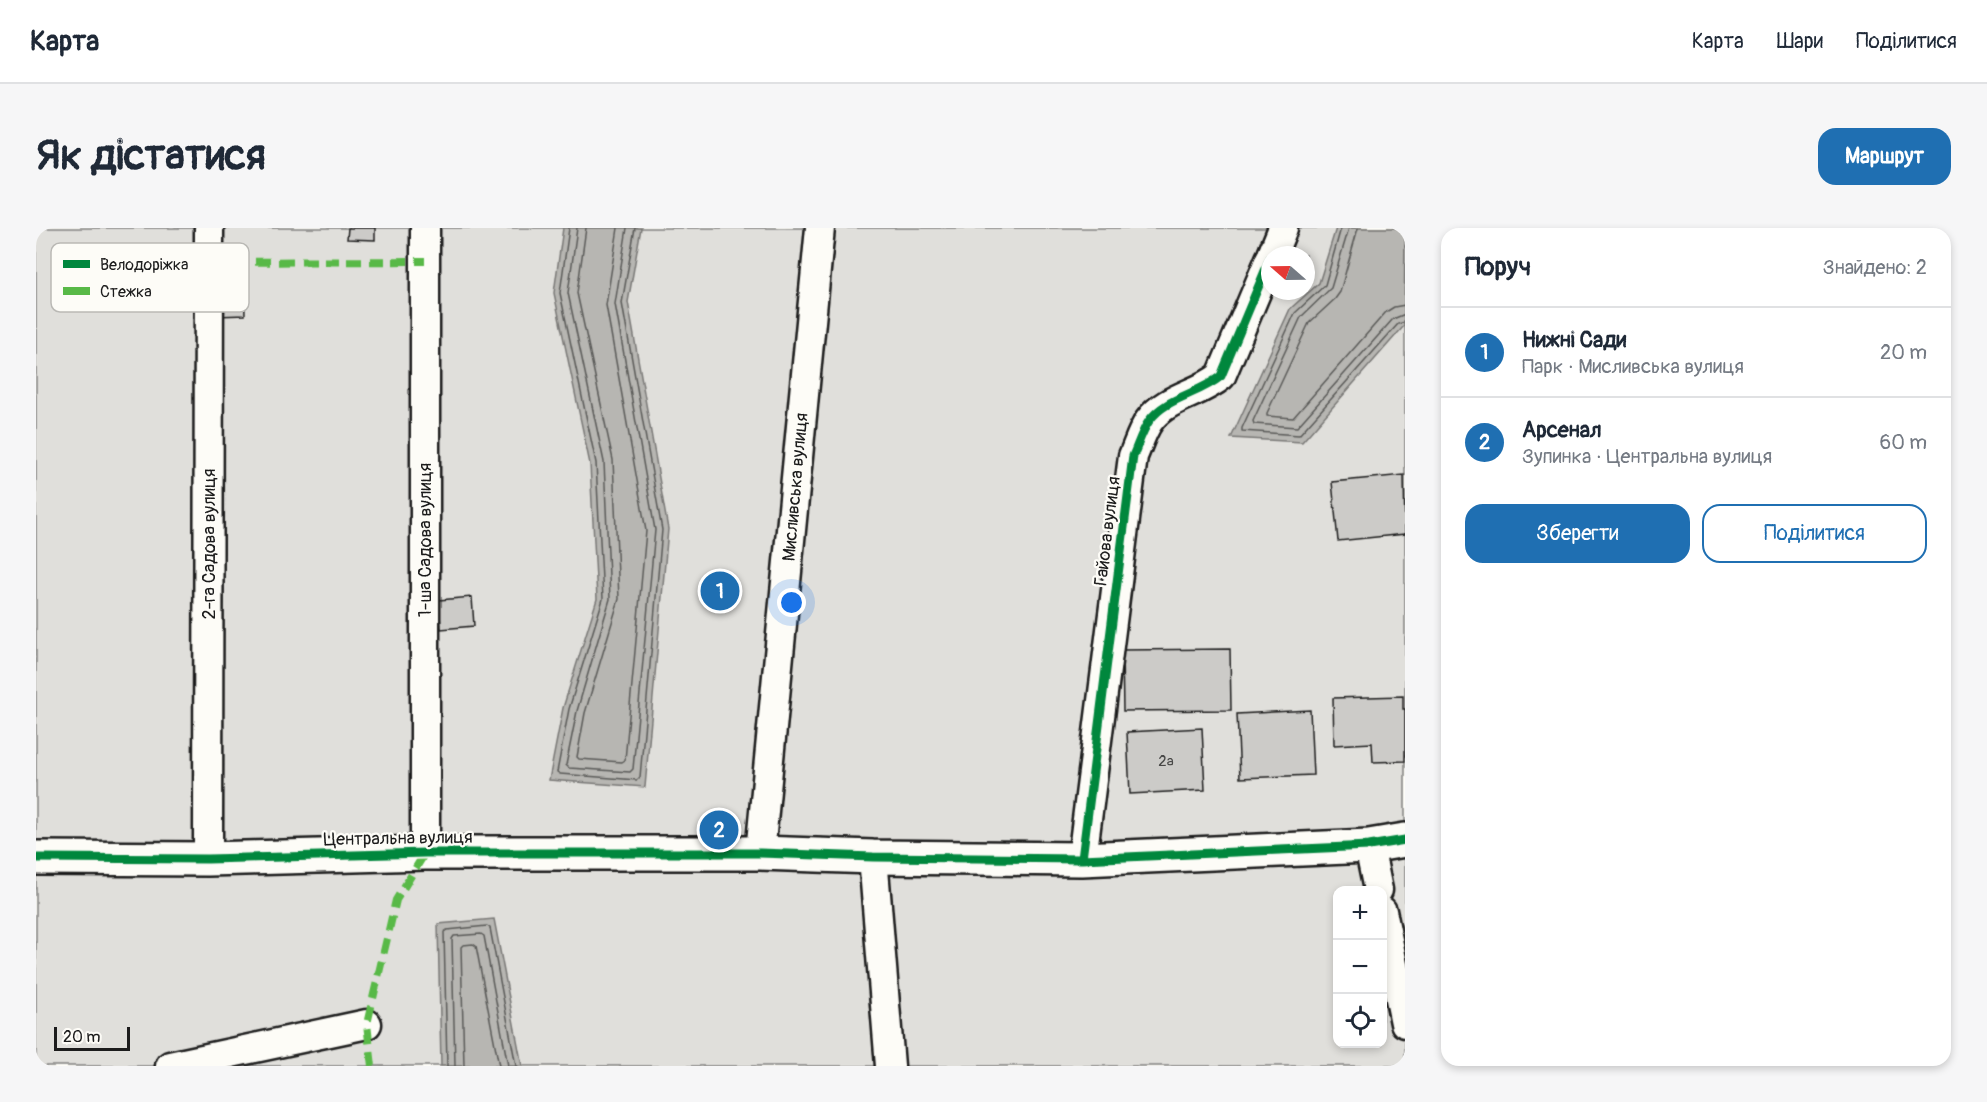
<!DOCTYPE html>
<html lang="uk">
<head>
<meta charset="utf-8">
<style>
  body { margin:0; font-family:Pangolin,sans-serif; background:#f6f6f7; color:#1f2937 }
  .controls { position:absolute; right:18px; bottom:18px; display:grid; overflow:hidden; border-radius:12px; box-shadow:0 3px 9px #0003 }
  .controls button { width:54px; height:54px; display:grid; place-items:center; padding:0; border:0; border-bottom:2px solid #e0e1e3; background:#fff; color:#1f2937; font:30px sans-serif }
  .compass { position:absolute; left:1225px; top:18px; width:54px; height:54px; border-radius:50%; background:#fff; box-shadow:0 3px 9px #0003; rotate:290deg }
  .scale { position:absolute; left:18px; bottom:15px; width:76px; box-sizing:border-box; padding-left:6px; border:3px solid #1c1c1c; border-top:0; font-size:16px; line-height:21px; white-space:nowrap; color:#1c1c1c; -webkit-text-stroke:4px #fdfcf7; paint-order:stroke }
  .you { position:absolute; left:756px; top:375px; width:21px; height:21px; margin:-15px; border:4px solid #fff; border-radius:50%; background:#1a73e8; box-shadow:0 0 0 9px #1a73e833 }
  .badge { display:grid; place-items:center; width:39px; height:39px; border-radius:50%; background:#1f6fb2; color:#fff; font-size:20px; font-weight:700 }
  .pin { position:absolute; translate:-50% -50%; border:3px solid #fff; box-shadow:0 2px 6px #0006 }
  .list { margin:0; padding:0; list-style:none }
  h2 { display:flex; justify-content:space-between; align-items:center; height:78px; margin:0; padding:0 24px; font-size:26px }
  h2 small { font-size:20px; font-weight:400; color:#747a83 }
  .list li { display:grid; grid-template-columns:39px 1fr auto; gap:18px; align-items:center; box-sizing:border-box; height:90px; padding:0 24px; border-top:2px solid #e0e1e3 }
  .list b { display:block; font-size:22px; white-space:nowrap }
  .list p { margin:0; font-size:20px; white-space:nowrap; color:#747a83 }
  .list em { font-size:20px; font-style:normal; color:#747a83 }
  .actions { display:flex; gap:12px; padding:18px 24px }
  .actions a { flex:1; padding:14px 0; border:2px solid #1f6fb2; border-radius:18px; text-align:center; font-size:21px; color:#1f6fb2 }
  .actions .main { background:#1f6fb2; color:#fff }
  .icon { flex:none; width:33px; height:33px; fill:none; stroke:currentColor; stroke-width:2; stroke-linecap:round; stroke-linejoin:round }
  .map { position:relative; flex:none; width:1369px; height:838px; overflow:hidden; border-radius:18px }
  header { display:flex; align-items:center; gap:36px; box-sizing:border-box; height:84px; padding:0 30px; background:#fff; border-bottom:2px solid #e0e1e3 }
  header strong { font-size:28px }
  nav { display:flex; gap:33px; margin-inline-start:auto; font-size:21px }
  .intro { display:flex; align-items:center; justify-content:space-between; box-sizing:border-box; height:144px; padding:0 36px }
  h1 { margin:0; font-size:42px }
  .button { padding:15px 27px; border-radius:18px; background:#1f6fb2; color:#fff; font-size:21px; font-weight:700 }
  main { display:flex; gap:36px; padding:0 36px }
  aside { flex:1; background:#fff; border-radius:18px; box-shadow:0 3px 9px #0003 }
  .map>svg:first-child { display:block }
</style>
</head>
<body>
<header>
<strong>Карта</strong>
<nav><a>Карта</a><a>Шари</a><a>Поділитися</a></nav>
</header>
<div class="intro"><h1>Як дістатися</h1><a class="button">Маршрут</a></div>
<main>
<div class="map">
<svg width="1369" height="838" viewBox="0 0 1369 838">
  <rect width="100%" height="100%" fill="#fdfcf7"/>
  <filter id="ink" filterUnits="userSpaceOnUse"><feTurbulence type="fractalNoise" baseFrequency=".0167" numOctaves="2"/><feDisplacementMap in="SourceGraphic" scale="12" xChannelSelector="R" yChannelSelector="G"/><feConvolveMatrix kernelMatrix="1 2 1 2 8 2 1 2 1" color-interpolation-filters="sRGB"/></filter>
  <g filter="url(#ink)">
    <path fill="#e0dfdb" stroke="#7e7e7c" stroke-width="1.5" fill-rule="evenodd" d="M0,0H1369V838H0ZM1234,27H1270V63H1234ZM1302,662H1346V816H1302Z"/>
    <path fill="#b7b6b2" stroke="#797876" stroke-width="1.5" d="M527,0H605L592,74L632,301L609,559L513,552L527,480L561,371L554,236L518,65Z
      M1300,0H1369L1368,98L1266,214L1195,210L1254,81L1283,55Z
      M458,691L486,838H405L402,696Z"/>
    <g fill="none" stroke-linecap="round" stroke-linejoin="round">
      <path stroke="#5a5a58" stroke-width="1.5" d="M533,0L524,65L560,235L567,371L533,481L521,544L524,546L601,552L604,549L626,302L586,75L599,0
        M541,0L532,65L568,234L574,371L541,483L530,537L533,540L594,544L597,541L619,302L579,76L591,0
        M550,0L541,65L577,232L583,371L549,485L541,529L543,531L586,534L589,532L610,303L570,77L582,0
        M1305,0L1289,57L1259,85L1206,200V203L1263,207L1362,96L1369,94
        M1313,0L1295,60L1265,89L1217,193L1218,196L1261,199L1357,91L1369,86
        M1322,0L1304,64L1299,71L1273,95L1231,185V188L1257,190L1350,84L1358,79L1369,77
        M411,838L408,704L411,702L451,698L454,700L480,838
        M419,838L416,711L418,708L445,706L448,708L472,838
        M428,838L425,719L427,717L437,716L440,718L463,838"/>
    </g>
    <path fill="#cccbc8" stroke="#1c1c1c" stroke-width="1.5" d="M312,0H339V12L311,11Z
      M208,56L209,87L180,88L179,57Z
      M1368,247L1369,306L1302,313L1296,254Z
      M436,369L438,398L405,401L403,372Z
      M1194,421L1195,482L1087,483L1086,422Z
      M1367,468V481H1369V533L1337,534L1336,515L1298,517L1297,470Z
      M1274,482L1277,547L1204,550L1201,486Z
      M1166,500L1169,562L1094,566L1091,504Z"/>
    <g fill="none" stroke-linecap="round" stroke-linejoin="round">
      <g stroke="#1c1c1c" stroke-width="33">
        <path id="street" d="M1236,27L1247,0
          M1333,618L1342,662
          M389,625V0
          M724,625L784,0
          M837,629L854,838
          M172,631L173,0
          M1046,631L1097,228C1102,217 1106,203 1113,193C1130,169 1162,167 1185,148L1234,31
          M1346,683L1369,795
          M134,838L331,796"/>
      </g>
      <g stroke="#1c1c1c" stroke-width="38">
        <path id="secondary" d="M0,630L172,631L389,625H724L837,629L1046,631L1333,618L1369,612"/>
      </g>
      <use href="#street" stroke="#fdfcf7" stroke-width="28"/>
      <use href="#secondary" stroke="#fdfcf7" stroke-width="33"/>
      <path stroke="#58b947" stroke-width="8" stroke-dasharray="15 8" stroke-linecap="butt" d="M173,34L389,33
        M336,838L331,796L360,672L389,625"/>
      <g stroke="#fdfcf7" stroke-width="13">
        <path id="cycleway" d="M0,630L172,631L389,625H724L837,629L1046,631L1333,618L1369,612
          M1046,631L1097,228C1102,217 1106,203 1113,193C1130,169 1162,167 1185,148L1234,31"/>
      </g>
      <use href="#cycleway" stroke="#00873e" stroke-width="9"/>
    </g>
  </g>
  <g text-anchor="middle" stroke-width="4.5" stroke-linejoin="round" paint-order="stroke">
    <g font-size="15" fill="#484847">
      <text x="1130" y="538">2а</text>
    </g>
    <g font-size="18" fill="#1c1c1c" stroke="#fdfcf7">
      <text transform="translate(759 259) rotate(-85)" y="6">Мисливська вулиця</text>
      <text transform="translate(1071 303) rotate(-83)" y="6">Гайова вулиця</text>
      <text transform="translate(389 312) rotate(-90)" y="6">1-ша Садова вулиця</text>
      <text transform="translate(173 316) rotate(-90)" y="6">2-га Садова вулиця</text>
      <text transform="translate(362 610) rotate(-1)" y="6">Центральна вулиця</text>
    </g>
  </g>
  <rect x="15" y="15" width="198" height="69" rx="9" fill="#fdfcf7" stroke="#bab9b5" stroke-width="1.5"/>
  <rect x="27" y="32" width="27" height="8" fill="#00873e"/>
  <rect x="27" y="59" width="27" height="8" fill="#58b947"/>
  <g font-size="16" fill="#1c1c1c">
    <text x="64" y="42">Велодоріжка</text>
    <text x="64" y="69">Стежка</text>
  </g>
</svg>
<div class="controls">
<button>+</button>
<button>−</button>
<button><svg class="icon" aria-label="locate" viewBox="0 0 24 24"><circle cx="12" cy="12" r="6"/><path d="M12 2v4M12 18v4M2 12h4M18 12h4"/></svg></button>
</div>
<svg class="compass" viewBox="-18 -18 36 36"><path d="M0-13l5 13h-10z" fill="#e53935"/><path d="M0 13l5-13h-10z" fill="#747a83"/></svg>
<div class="scale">20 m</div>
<div class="you"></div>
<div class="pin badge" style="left:684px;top:363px">1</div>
<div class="pin badge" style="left:683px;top:602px">2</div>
</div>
<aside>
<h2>Поруч<small>Знайдено: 2</small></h2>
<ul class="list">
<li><span class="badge">1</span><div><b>Нижні Сади</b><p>Парк · Мисливська вулиця</p></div><em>20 m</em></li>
<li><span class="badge">2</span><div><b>Арсенал</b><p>Зупинка · Центральна вулиця</p></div><em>60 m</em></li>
</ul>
<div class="actions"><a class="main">Зберегти</a><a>Поділитися</a></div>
</aside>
</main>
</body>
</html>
